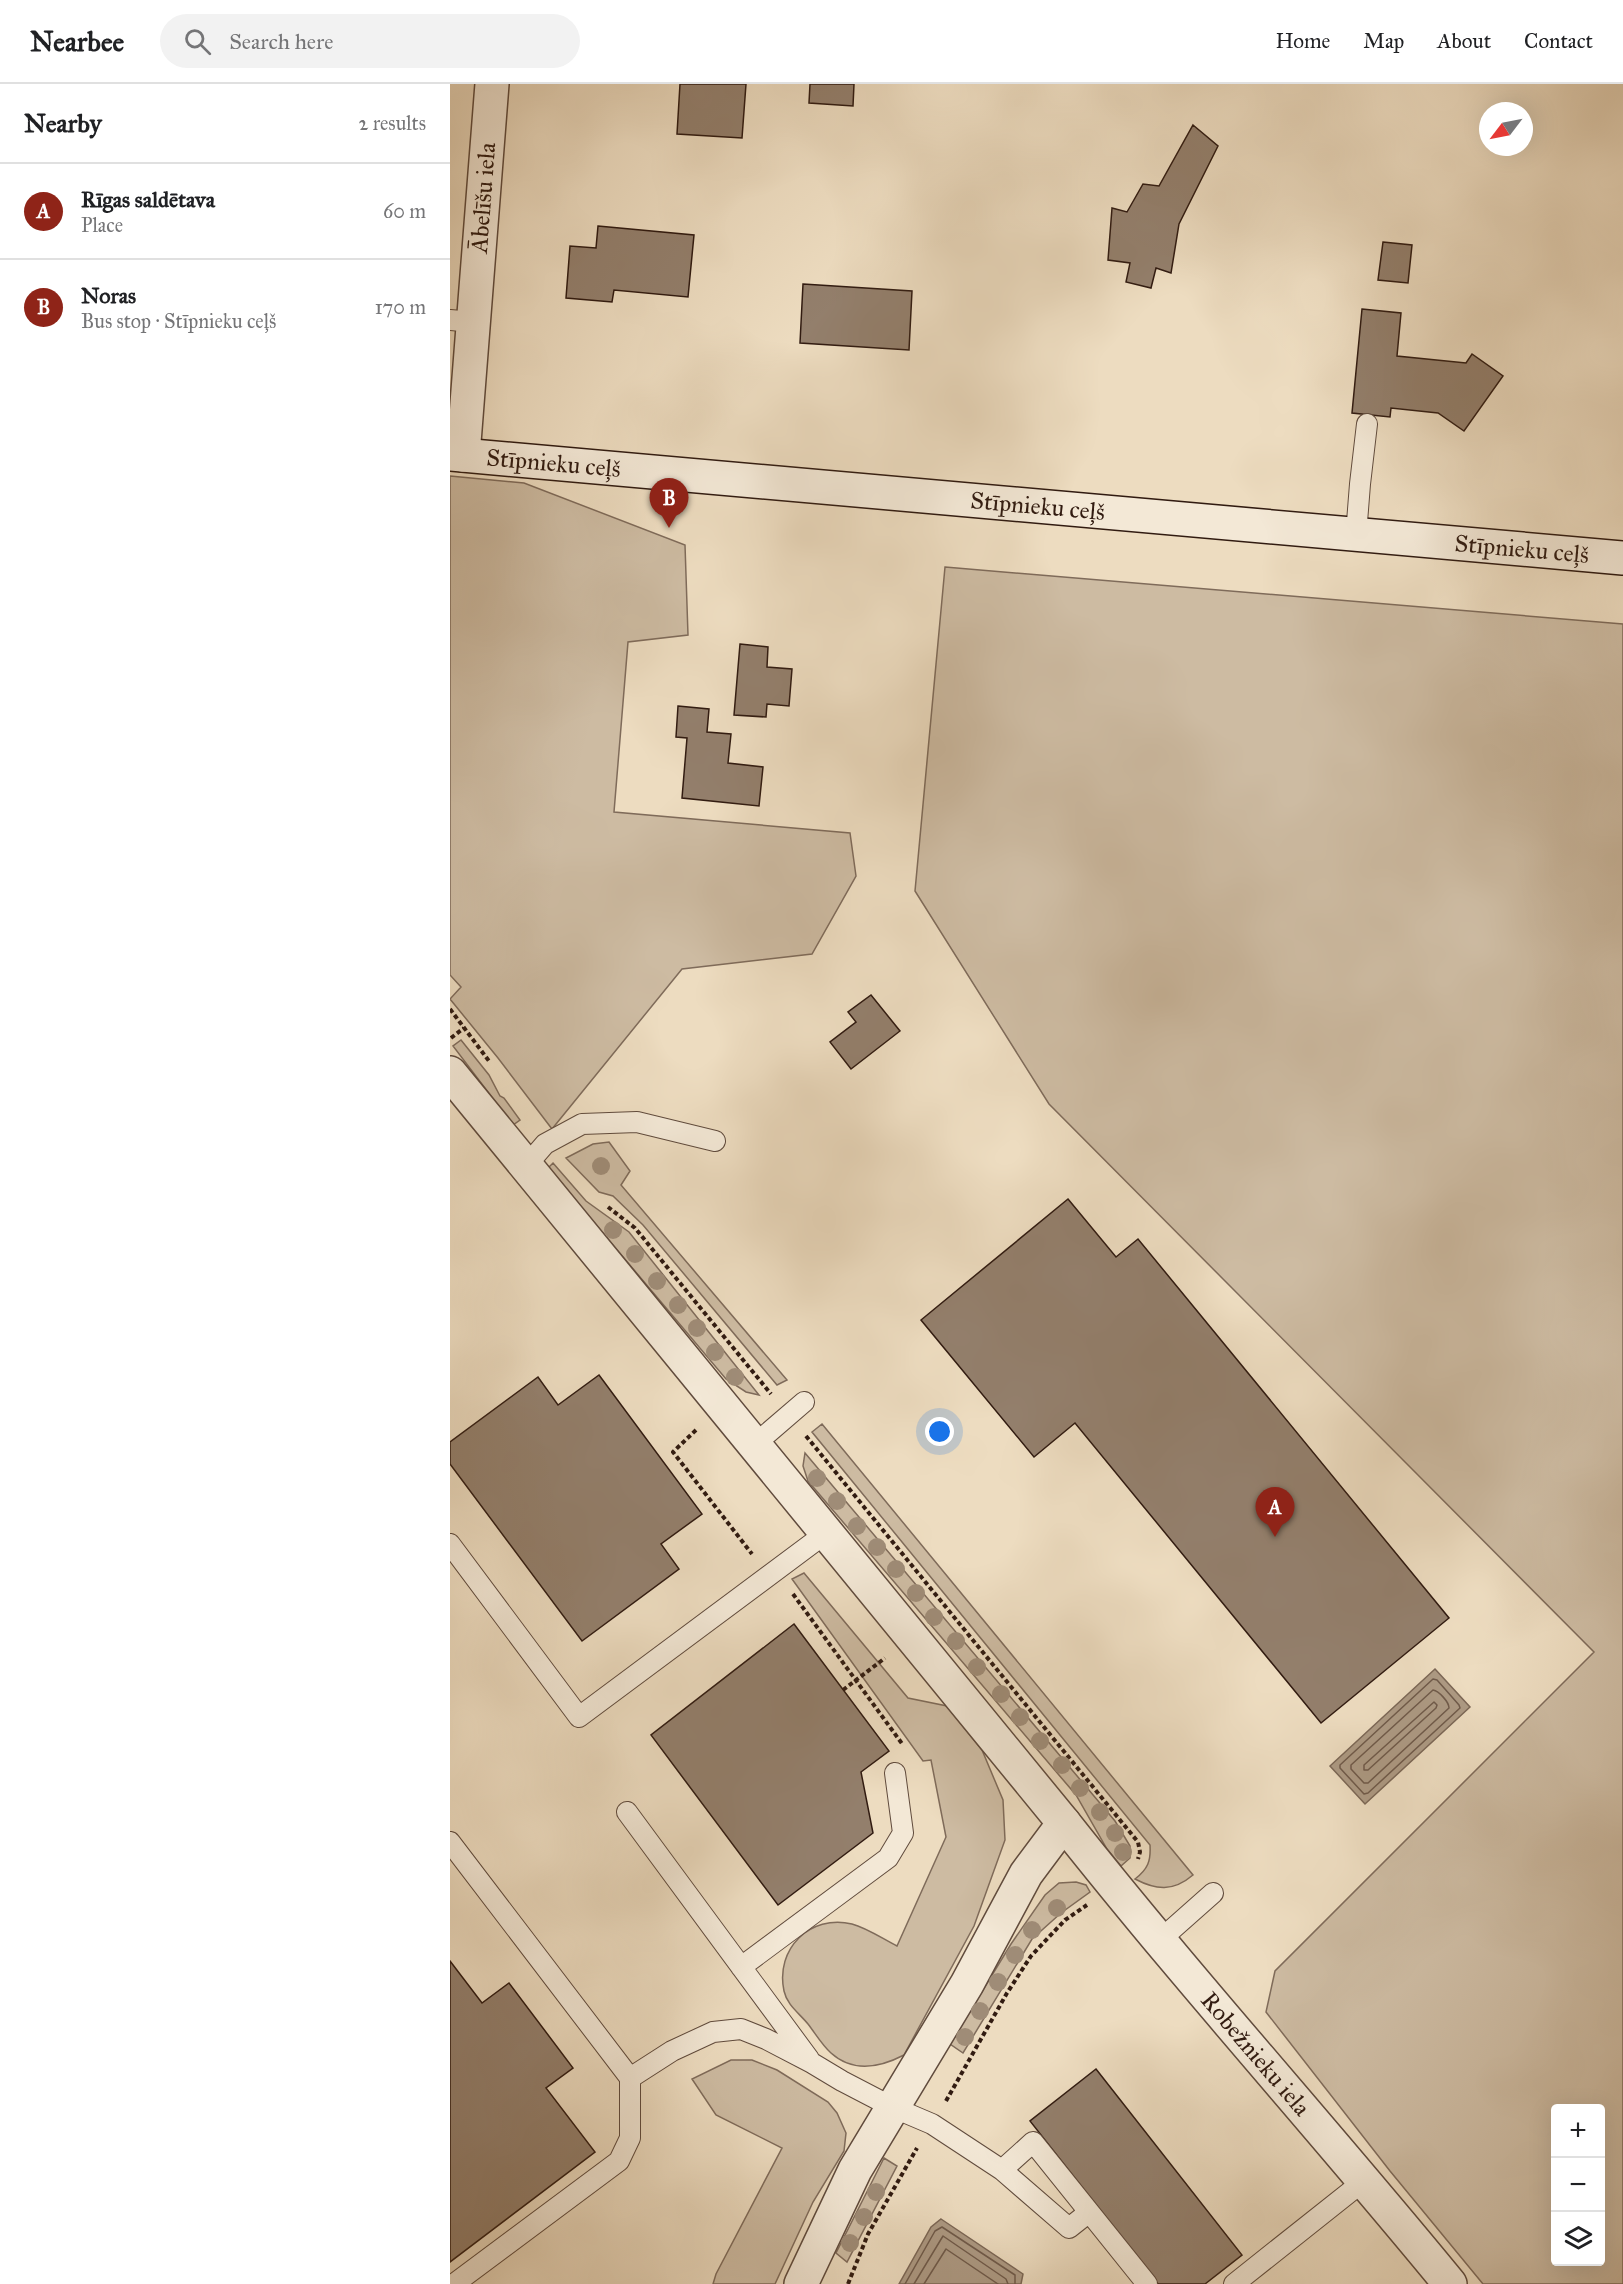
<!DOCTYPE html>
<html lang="en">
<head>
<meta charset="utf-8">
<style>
  body { margin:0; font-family:"IM FELL Great Primer",serif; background:#f2f2f2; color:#202124 }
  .controls { position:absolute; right:18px; bottom:18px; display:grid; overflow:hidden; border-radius:6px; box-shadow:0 6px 24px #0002 }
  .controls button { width:54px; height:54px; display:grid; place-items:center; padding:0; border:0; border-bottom:2px solid #e0e0e0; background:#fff; color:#202124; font:30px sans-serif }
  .compass { position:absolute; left:1029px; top:18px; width:54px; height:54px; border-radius:50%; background:#fff; box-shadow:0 6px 24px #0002; rotate:238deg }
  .you { position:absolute; left:490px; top:1348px; width:21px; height:21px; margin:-15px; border:4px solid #fff; border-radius:50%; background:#1a73e8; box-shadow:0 0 0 9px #1a73e833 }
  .badge { display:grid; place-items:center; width:39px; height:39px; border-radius:50%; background:#8f2418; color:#fff; font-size:20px; font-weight:700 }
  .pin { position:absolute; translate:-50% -50px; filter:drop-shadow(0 2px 3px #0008) }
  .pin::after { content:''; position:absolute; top:32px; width:21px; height:18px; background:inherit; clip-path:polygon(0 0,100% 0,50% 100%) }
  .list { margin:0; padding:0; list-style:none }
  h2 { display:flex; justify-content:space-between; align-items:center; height:78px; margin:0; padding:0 24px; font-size:26px }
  h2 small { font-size:20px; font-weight:400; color:#757577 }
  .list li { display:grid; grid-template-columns:39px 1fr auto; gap:18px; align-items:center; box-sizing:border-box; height:96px; padding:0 24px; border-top:2px solid #e0e0e0 }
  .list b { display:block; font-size:22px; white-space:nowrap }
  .list p { margin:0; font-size:20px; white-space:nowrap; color:#757577 }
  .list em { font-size:20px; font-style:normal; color:#757577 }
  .icon { flex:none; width:33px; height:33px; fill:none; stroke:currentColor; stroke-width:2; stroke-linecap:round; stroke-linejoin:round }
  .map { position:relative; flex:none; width:1173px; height:2200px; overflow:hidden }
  header { display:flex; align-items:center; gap:36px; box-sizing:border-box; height:84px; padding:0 30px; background:#fff; border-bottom:2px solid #e0e0e0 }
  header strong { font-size:28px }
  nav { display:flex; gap:33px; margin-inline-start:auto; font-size:21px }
  .search { width:420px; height:54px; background:#f2f2f2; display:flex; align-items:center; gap:15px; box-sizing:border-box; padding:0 21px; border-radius:33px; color:#757577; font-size:22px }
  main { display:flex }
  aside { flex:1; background:#fff }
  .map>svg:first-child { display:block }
</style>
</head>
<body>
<header>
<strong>Nearbee</strong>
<div class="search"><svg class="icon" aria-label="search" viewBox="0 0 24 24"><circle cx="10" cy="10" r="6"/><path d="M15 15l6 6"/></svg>Search here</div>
<nav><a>Home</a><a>Map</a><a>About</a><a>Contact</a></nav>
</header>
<main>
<aside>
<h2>Nearby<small>2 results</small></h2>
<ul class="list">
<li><span class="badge">A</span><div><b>Rīgas saldētava</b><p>Place</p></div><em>60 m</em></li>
<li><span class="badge">B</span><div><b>Noras</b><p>Bus stop · Stīpnieku ceļš</p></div><em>170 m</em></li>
</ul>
</aside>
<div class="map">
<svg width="1173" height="2200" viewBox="0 0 1173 2200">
  <rect width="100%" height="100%" fill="#eddcc0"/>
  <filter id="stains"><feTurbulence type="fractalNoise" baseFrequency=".00333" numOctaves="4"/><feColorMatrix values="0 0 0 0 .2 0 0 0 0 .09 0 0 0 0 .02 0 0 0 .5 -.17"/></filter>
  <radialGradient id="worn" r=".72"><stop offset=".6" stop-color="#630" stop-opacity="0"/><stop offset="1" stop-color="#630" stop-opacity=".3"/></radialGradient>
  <path fill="#cdbba2" stroke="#7f6b5a" stroke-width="1.5" fill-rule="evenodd" d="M0,392L74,399L235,461L238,551L178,558L164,728L400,749L406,792L362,870L232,885L102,1045L48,974L0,915L11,903L0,891Z
    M495,483L1173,540V2200H1033L940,2087L816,1928L825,1887L1144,1568L599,1020L465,807ZM1106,2024H1150V2178H1106Z
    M11,956L39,991L50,1012L54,1014L70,1036L63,1041L3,962Z
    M159,1058L180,1087L171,1101L337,1296L327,1301L193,1141L163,1112L149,1108L116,1074L143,1060Z
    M103,1079L136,1117L179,1148L309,1311L296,1308L276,1295L98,1084Z
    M372,1340L743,1791C723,1808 706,1806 685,1795C698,1785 701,1777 700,1761L362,1348Z
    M355,1369L665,1737L680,1762V1774L671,1782L657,1765L626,1711L358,1397L353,1382Z
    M354,1489L458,1614L497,1622L532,1666L553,1716L555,1756L524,1842L454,1971C431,1983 403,1989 381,1969C372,1961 365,1949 358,1940C349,1929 337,1921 334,1907C325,1865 360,1830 402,1840C417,1844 433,1855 447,1862L496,1753L481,1676L473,1677L342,1495Z
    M626,1798L636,1801L640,1808L611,1829L582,1855L513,1969L500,1960L561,1860L595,1811L609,1799Z
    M281,1976H302L327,1986L378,2018L387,2029L396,2049L394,2067L363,2118L325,2200H263L266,2190L332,2064L266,2031L242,1995Z
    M434,2074L447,2082L397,2178L386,2169Z"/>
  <path fill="#ad9a84" stroke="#7b6756" stroke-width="1.5" d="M985,1585L1020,1623L915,1720L880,1682Z
    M491,2135L573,2190L571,2200H449L481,2143Z"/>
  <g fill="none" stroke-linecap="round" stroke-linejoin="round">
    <path stroke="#6f5a4a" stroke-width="1.5" d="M983,1595L987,1596L1009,1621L1010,1624L918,1709L914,1710L890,1684V1681Z
      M983,1606C989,1607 999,1618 999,1624L918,1699H914L901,1685V1681Z
      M984,1618L987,1621L986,1624L918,1686H914V1681Z
      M455,2200L485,2147L492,2143L565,2191V2200
      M464,2200L493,2152L556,2195L558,2200
      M474,2200L496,2165L548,2200"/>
  </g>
  <path fill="#937f6c" stroke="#311b11" stroke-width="1.5" d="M230,0H296L292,54L227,50Z
    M360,0H404L403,22L359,19Z
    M743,41L768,62L729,140L721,189L706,184L701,204L676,198L680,179L658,176L662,124L677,128L693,100L709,102Z
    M148,142L244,151L238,213L164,206L162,218L116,214L120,162L146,164Z
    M933,158L962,161L958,199L928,196Z
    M353,200L462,207L459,266L350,259Z
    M912,225L951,229L947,272L1016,279L1022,270L1053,292L1014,347L988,329L941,324L940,333L902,329Z
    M290,560L318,563L317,583L342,585L339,622L317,620L316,633L284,631Z
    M228,622L259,625L257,648L281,650L278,679L313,683L309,722L232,714L237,654L226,653Z
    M421,911L450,947L401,985L380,958L406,938L398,928Z
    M618,1115L666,1173L688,1155L999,1534L871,1639L625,1339L584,1373L471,1236Z
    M149,1291L252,1430L211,1460L229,1485L132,1557L0,1380V1358L88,1293L108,1321Z
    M344,1540L439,1667L411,1688L423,1749L328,1821L201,1651Z
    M0,1877L32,1919L59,1899L123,1984L96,2004L145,2068L0,2178Z
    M646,1985L792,2171L755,2200H708L580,2037Z"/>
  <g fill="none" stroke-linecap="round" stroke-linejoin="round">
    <g stroke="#604b3d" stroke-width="22">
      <path id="service" d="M0,236L23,238
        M906,451L910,400L917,340
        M76,1082L95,1060L132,1040L187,1038L265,1057
        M304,1361L354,1318
        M0,1460L129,1633L376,1449
        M177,1728L359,1975
        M0,1758L180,1994V2054L169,2077L4,2200
        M710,1856L763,1809
        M291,1883L438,1774L453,1749L445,1689
        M180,1994L222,1967L263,1948L291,1945L316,1955L362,1979L392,1997L442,2023L482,2040L552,2086L619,2144L638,2129
        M552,2086L583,2058L697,2200
        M784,2200L915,2096"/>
    </g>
    <g stroke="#604b3d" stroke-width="36">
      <g id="minor">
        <path id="s1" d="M13,371L42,0"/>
        <path id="s2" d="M614,1739C738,1896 873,2045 1000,2200"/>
      </g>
    </g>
    <g stroke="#604b3d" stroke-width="36">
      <path id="tertiary" d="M0,989L614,1739L576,1790L517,1900L405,2086L351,2200"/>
    </g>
    <g stroke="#311b11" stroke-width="36">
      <g id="secondary">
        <path id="s3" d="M0,370L1173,474"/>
      </g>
    </g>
    <path stroke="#311b11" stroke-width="4" stroke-dasharray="4.5 3" stroke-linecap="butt" d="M0,925L39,977
      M1,954L14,944
      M158,1123L185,1144L321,1310
      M246,1346L223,1368L302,1470
      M356,1352L688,1758L690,1768L688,1775
      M343,1510L453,1661
      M393,1606L435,1574
      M496,2017L557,1909L581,1872L615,1836L637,1821
      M398,2200L418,2150L467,2064"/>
    <use href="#service" stroke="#f3e8d6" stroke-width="20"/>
    <use href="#minor" stroke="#f3e8d6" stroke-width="33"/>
    <use href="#tertiary" stroke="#f3e8d6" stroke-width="33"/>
    <use href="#secondary" stroke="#f3e8d6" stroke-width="33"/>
  </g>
  <g fill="#9f8c77">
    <circle cx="151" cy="1082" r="9"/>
    <circle cx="163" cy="1146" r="9"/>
    <circle cx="185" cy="1170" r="9"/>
    <circle cx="207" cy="1197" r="9"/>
    <circle cx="228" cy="1221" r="9"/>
    <circle cx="247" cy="1244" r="9"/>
    <circle cx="265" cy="1268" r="9"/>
    <circle cx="285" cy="1293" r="9"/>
    <circle cx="367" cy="1394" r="9"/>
    <circle cx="387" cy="1417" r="9"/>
    <circle cx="407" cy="1442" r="9"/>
    <circle cx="427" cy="1463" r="9"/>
    <circle cx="446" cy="1485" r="9"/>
    <circle cx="466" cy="1509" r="9"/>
    <circle cx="484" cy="1533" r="9"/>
    <circle cx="506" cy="1557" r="9"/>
    <circle cx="527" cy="1583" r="9"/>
    <circle cx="551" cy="1610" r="9"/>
    <circle cx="570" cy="1633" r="9"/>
    <circle cx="590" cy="1657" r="9"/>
    <circle cx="612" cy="1681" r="9"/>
    <circle cx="630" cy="1704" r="9"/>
    <circle cx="650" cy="1728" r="9"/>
    <circle cx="665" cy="1749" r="9"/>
    <circle cx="673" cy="1768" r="9"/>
    <circle cx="607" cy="1824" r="9"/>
    <circle cx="582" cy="1846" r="9"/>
    <circle cx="565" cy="1871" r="9"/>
    <circle cx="548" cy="1898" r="9"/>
    <circle cx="530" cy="1927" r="9"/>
    <circle cx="515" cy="1953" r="9"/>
    <circle cx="426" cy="2108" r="9"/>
    <circle cx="414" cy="2133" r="9"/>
    <circle cx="400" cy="2159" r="9"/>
  </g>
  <g text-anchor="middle" stroke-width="6" stroke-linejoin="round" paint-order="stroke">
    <g font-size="24" fill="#311b11" stroke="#f3e8d6">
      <text dy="8" stroke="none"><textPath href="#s1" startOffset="258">Ābelīšu iela</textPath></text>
      <text dy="8" stroke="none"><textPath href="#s3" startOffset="104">Stīpnieku ceļš</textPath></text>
      <text dy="8" stroke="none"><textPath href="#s3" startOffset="590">Stīpnieku ceļš</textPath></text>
      <text dy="8" stroke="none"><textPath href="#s3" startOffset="1076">Stīpnieku ceļš</textPath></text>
      <text dy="8" stroke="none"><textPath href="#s2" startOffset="300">Robežnieku iela</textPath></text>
    </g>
  </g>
  <rect width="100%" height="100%" filter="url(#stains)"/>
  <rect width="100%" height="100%" fill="url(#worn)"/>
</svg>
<div class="controls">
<button>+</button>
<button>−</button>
<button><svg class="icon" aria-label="layers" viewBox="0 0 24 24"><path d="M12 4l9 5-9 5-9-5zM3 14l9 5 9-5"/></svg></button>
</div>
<svg class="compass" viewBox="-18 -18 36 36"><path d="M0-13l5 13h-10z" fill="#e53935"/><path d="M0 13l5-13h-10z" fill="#757577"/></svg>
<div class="you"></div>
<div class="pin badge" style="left:825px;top:1453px">A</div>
<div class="pin badge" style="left:219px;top:444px">B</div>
</div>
</main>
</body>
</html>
